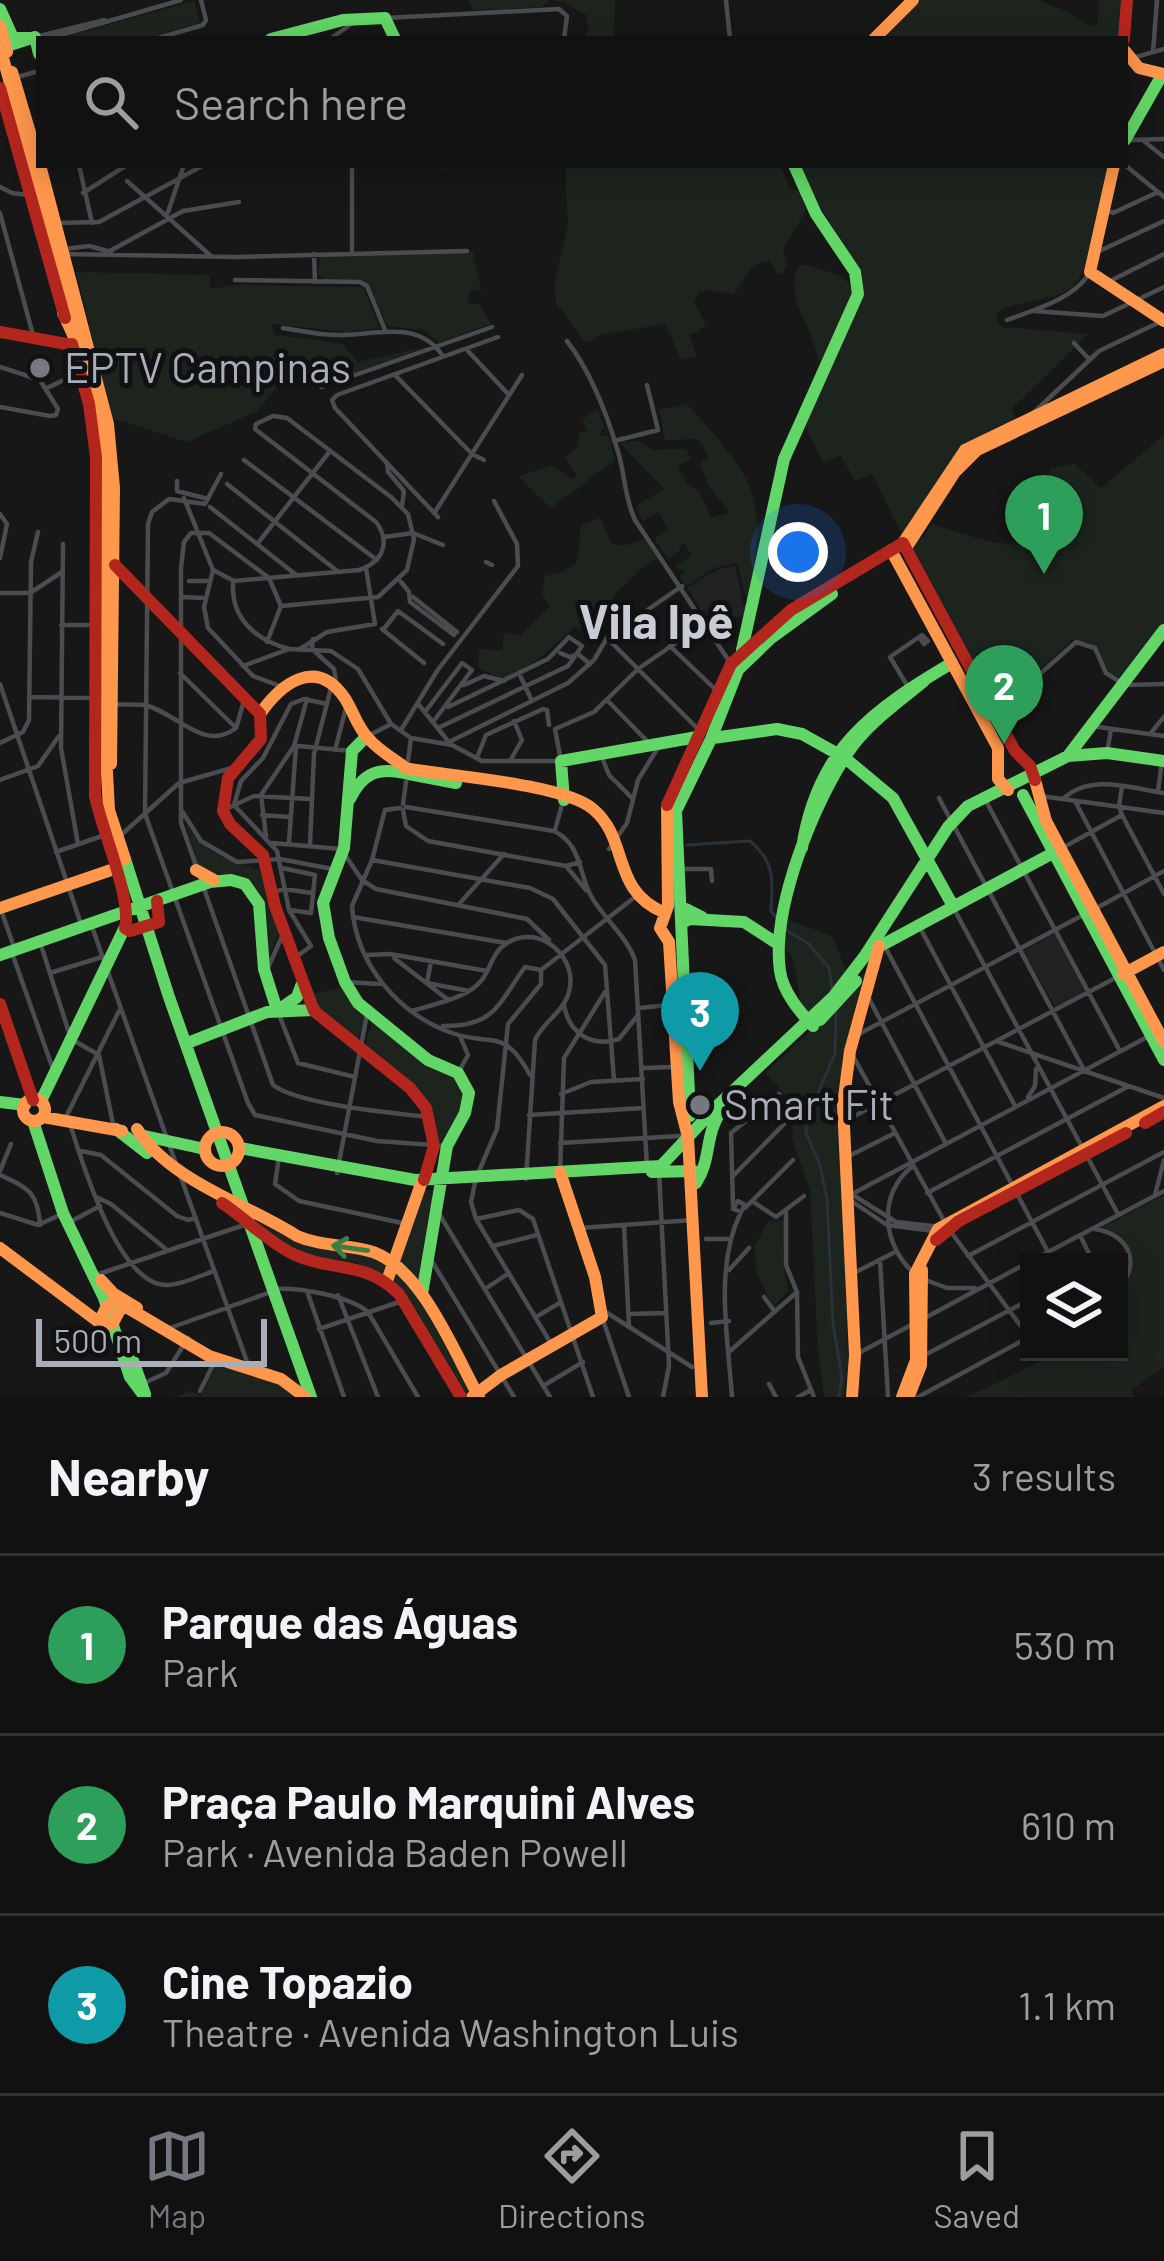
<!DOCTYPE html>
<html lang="en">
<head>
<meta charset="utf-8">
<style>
  body { margin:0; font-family:Barlow,sans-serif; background:#1e1f1f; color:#f1f3f6 }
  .controls { position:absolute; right:36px; bottom:36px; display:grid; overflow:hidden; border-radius:0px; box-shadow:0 6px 30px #0003 }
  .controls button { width:108px; height:108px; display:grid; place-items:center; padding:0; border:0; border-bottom:3px solid #303131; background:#111; color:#f1f3f6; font:60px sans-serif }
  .scale { position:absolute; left:36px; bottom:30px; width:231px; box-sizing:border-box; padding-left:12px; border:6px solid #a8adb8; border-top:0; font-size:33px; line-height:42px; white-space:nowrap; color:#a8adb8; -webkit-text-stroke:9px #111113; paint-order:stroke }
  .you { position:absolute; left:798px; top:552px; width:42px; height:42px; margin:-30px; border:9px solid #fff; border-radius:50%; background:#1a73e8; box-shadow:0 0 0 18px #1a73e833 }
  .badge { display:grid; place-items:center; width:78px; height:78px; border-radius:50%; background:#757880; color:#fff; font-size:39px; font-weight:700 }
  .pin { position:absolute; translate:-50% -99px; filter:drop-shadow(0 3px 6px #0008) }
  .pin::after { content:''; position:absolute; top:63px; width:42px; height:36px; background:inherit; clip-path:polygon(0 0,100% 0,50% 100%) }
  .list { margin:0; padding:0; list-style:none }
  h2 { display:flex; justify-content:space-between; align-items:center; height:156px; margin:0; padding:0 48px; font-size:51px }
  h2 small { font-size:39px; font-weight:400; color:#9c9d9f }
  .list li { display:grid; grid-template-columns:78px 1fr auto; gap:36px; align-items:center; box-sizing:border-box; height:180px; padding:0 48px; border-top:3px solid #303131 }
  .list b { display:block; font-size:45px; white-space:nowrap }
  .list p { margin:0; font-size:39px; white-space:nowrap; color:#9c9d9f }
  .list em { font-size:39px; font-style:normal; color:#9c9d9f }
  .icon { flex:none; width:66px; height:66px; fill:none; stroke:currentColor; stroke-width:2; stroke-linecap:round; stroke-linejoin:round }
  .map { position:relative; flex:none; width:1164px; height:1397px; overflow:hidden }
  .search { position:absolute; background:#111; box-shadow:0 6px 30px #0003; left:36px; right:36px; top:36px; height:132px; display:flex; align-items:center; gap:30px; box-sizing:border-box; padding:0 42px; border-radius:0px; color:#9c9d9f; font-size:45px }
  .sheet { height:696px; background:#111 }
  nav { display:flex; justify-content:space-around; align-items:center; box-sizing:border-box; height:168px; border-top:3px solid #303131; background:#111; font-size:33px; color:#9c9d9f }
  nav a { display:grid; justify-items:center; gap:6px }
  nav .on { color:#757880 }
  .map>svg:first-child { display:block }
</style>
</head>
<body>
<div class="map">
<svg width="1164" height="1397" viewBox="0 0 1164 1397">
  <rect width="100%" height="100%" fill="#171717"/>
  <path fill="#212123" d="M735,566L743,604L747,606L746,616L709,622L687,588L716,570Z
    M1054,934L1086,991L1056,1008L1023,951Z"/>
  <path fill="#1d241e" d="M468,0H615L614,39H584L589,27L586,15L567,3L550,0L541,7L474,10Z
    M921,0H1039L1071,14L1090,27L1097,24L1099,0H1125L1121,39H884Z
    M194,1L200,22L146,39H57Z
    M565,165H781L789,188L801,192L806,210L783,250L787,264L782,273L777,274L770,261C748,262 747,281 733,294L708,290L698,293L694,303L706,324L698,332L689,334L697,357L681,359L665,324L599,335L591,342L584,340L556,303L554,286L568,225Z
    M799,165H1108C1101,198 1096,280 1062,293C1042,301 1020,301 999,311L996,321L1003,327L1088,334L1012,409L1017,421L974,441L958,454L904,539L872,474L855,481L841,456L823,463L804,424L861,277C844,237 815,206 799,165Z
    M473,252L481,291L471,290L467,303L481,305L491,324L439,342L423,330L388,326L364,281L324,279L318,274L320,256Z
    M809,265L842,277L853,287C851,312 835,345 818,363C817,330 782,300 798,266Z
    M76,272L209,275L211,289L234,285L363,287L380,328L347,332L272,324L275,335L341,343L358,362L426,347L314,388L286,374L258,411L187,442L112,418Z
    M687,404C760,485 767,494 748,604L737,563L714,568L686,586L680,577L686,571L674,567L692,555L683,543L677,554L668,559L654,538L668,529L658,512L643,521L636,506L664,489L620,443L639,441L653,450L686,449L691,460L678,465L687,484L700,492L711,518L730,512L709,487L700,464L709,457L698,439L665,440L659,410Z
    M597,409L604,426L599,435L609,437L615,460L551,508L519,477L551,465L572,479L577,476L565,457L577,448L579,433L588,431L582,420Z
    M1164,435V629L1125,681C1119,677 1112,675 1108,669C1092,651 1105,642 1072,640L1001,705L994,704L913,549L932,524C990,541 1019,561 1069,516C1055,501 1028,495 1052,468L1074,464L1101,488Z
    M600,518L612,544L623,546L644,539L658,558L644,566L614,595L616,619L602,620L593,632L575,627L518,676L502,679L478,668L479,649L502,651L504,632L520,636L550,606L542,594L545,576L564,571L577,562L581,525Z
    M186,824C203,856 233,860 263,871L280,929L269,958L266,959C263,932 275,890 238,883C224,881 212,880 200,872Z
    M788,920L832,936L849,977L808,1017C793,995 802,962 782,944Z
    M864,973L870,977L848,1047L842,1104L848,1368L844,1397H824L818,1352L810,1190L792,1138L795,1105L765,1073L840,1003Z
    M343,988L364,1015L360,1037L356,1039L323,1014L311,994Z
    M373,1020L430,1065L458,1076C470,1103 461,1118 445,1141H437C431,1096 398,1073 365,1046Z
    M424,1190H437L422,1286L398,1262Z
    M1164,1195V1366L1131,1391L1134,1397H967L1048,1358L1044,1352H1119V1287L1131,1271V1256L1119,1238L1097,1230Z
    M250,1213L293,1237L375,1256L409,1280L474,1391L464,1393L402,1293L357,1262L320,1258L293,1250L255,1224Z
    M768,1221H785L783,1261L788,1291L773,1307L757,1273L754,1248Z
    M217,1364L281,1383L300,1397H175L190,1391L201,1395Z"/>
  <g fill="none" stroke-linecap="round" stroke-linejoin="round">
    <path stroke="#2a3239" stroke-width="3" d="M687,845L750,841C775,862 773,880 771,911L779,921
      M786,930L809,944L829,968L832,989
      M836,1009L835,1054L807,1118L806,1133L820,1165L827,1199L833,1324L842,1377L839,1397"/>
    <path stroke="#4b4c50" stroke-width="4.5" d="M726,0L730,39
      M385,18L559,9L567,16L564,39
      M35,37L105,20
      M47,39L181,0
      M155,39L203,25L206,20L201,0
      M330,39L354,22
      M544,39L563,38
      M1153,52L1157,0
      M1129,59L1164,49
      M14,78L39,71
      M1128,140L1164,139
      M1145,142L1164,157
      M79,165L92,223
      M389,165L449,166
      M1125,165L1164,197
      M127,181L211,256
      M0,187L12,193L28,195
      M83,193L127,165
      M1104,208L1113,213L1158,192
      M168,212L184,165
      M0,213L33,335
      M57,223L99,222L204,165
      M64,249L89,246L111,252
      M108,252L183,211L239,202
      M1095,253L1164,221
      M65,254L237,257L467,251
      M314,254L315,282
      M352,254V165
      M235,280L360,282L367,286L385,330
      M1110,281L1164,254
      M1034,311L1103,316L1164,287
      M1007,320C1035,310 1073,299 1089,274
      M283,328C303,331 323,336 343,335C380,334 418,320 443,356
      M567,341C591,372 608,417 619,455C625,477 625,499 635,520L731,664
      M1074,343L1089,359
      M468,351L509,395
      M0,367L40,380L58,409L56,415L50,416L0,407
      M395,375L472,454L484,460
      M321,387L492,327
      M47,388L79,373
      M1029,417L1099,351L1164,320
      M614,441L658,430L647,385
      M244,460L377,560
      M387,463L388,472L404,491L402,506
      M221,474L205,504L169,499L152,512L148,524L145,814L248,1103L255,1115L377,1141L447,1146
      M177,481V491L208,499
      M227,484L336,570
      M184,498L213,570L204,607L208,628L253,676L280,686
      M210,507L295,574
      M435,512L522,375
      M0,514L7,524L0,558
      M438,517L335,408L332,400L337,395L498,337
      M384,537L413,533L443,545
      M258,543L330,451
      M63,544L61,748L78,844
      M486,562L492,565
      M213,570L234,581L359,570C383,562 391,542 376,522L255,429L256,424L273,416L287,418L391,497L408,514L414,539L407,570L378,597L281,606
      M189,581H210
      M401,582L409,592L410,602L454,635
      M233,583C231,619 256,640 289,649
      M0,593H30L62,572
      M181,597L205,598
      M413,597L457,632
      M61,625H95
      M382,629L424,663
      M383,630L398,611L443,644
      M607,638L700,731
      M313,639L312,649L334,669L337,687
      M267,642L281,606L269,578L209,533H191L184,542L181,568V823L273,1085C300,1105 393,1113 429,1117
      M670,646L718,692
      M300,649L327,632L375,624L366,568
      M560,653L570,657L578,654L590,664
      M243,666L289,649L331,651L358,669L391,724L411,738L452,745L482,761H561L555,729L594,712L638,669L706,622
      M180,673L236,728
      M519,673L532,701
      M0,684L82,927
      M464,685L484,676L504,681
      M908,687L890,657L922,635L928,641L924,644L921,640
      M30,697L94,698
      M607,700L648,742
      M113,704C123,705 134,704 144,705C177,712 203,753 236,728L244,701
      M419,705L448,741
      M425,712L462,663L472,670L433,722
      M996,713L1076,642L1095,648L1106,673L1125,685L1164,684
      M1091,726L1164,736
      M438,728L568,666L582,646L569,637L548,659L448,707
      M401,730L437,671L518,566L517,544L494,501
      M1150,734L1164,717
      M366,737L391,724
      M449,742L568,683L594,660L607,638L682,586
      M0,743L23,732L29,720L31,562L38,532
      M298,746L352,751
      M335,750L347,704
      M1107,753L1111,729
      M478,755L486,735L543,709L547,710L549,725
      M601,755L609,775L632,798
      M510,761L522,740L514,721
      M407,768L411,738
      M0,780L38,766L59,736
      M1122,787L1119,806L1122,815L1164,894
      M1158,792L1161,768
      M1041,796L1164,813
      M939,798L1083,1068
      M1063,799C1090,773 1130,788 1164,793
      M1075,801L1164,970
      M987,803L1120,1051
      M403,804L407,775
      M234,805L277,851L289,910L311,946L296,957
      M234,805L241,781L263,758L291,704L304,699L327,704
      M406,807L554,831C582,845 578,872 591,896C604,919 626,935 635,960L647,1167
      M400,808L385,810L372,860L352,906C356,964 398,1014 452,1033C490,1047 504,1026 530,1075
      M224,810L254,796L311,799
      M403,810L406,826L428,841L566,866L580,862
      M182,811L201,841L237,862L280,859L332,869
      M262,815L289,817
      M555,830L563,801
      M121,835L179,783L235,767
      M266,836L261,795L294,746L307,699
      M289,842L296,746
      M272,843L341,849L362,880L376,889L527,919L549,940
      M310,844L314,754L332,684
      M1064,847L1122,815
      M609,849L627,823L638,780L659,746
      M56,852L102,836
      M372,860L530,888L553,899L605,965L614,1080
      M566,866L586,890
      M282,868L315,875L311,913L289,910
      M682,869H711L712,881
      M271,893L284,889L312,893
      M460,903L504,854
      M953,907L1118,1214
      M1095,909L1164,871
      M1,910L15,950
      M353,917L506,943
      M91,924L175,1161
      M918,924L1014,1104
      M40,942L71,1039L99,1055L113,1124
      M884,945L1048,1252
      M12,953L54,1072
      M368,955L390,954L487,971
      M394,958L447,999
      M431,961L427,983L469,991
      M267,970L284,932
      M50,973L102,957
      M345,982L380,984
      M866,993L945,1142
      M564,1005C569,1033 591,1048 619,1039L638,1015
      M639,1008L669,1005
      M119,1011L67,1115C80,1154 117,1289 169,1285C184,1284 201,1275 214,1271
      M412,1011C433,1004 466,999 481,981C491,969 492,952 507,943C541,922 581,960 568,995C562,1013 543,1022 535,1040L526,1179
      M278,1012L298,1063L355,1077
      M443,1026C496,1027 499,1002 525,967L541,970
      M857,1035L1085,914
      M999,1042L1164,1098
      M853,1056L948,1228L1029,1337
      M643,1068L673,1067
      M458,1073L468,1055L460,1036
      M561,1094L591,1082L643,1079
      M1028,1097L1035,1086L1036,1069
      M529,1115L643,1108
      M843,1122L1119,976
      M560,1143L680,1136
      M81,1151L101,1155L177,1216L188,1220L196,1218
      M279,1157L275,1184L299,1201L407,1224
      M845,1158L893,1134
      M913,1166C877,1193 882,1245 914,1273
      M0,1171L11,1144
      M179,1172L250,1370
      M560,1172L564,1058L605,992
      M659,1172L669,1366L663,1397
      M337,1173L367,1014
      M0,1175C28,1187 38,1193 40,1225
      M733,1176L784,1124
      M927,1193L1129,1086
      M852,1194L1151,1035
      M853,1195L896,1222L941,1227
      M1155,1195L1164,1160
      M96,1197L111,1204L167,1250
      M847,1198L887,1225L934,1231
      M738,1201L745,1205L741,1212L733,1209Z
      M752,1201L776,1217L804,1196
      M733,1206L731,1133L779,1094
      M745,1208L793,1160
      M786,1210V1265L797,1292L798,1357L814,1397
      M438,1212L550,1397
      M0,1213L38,1225L62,1214
      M476,1219L519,1210L533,1219L593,1397
      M68,1223L100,1206
      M624,1225L629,1326
      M580,1228L693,1220
      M1095,1229C1128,1234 1142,1262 1119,1288
      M1080,1235L1093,1262
      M706,1239H728
      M493,1246L537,1235
      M968,1256L1164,1152
      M430,1258L514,1397
      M880,1260L888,1397
      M1031,1261L1164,1191
      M729,1270L749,1248
      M99,1274L247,1224
      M852,1274L895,1252
      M923,1279L947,1288H975
      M274,1289C299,1287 349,1296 368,1312L418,1397
      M485,1289L509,1273
      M308,1294L344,1397
      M338,1295L378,1397
      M764,1297L775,1312
      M601,1309L692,1367
      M630,1314L666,1313
      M536,1317L561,1302
      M602,1317L629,1397
      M923,1319L1029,1262
      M711,1323L729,1321
      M167,1329L268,1293
      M319,1329L399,1302
      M552,1345L476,1219L471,1202L476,1178L497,1129L508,1024L541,984V970L635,897
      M730,1351L797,1292
      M855,1355L913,1324
      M921,1357L1029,1300
      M142,1384L166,1373L188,1338
      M769,1384L776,1397
      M543,1386L583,1362
      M200,1391L216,1359
      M732,1397C728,1338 714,1266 741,1212
      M798,1397L811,1390
      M918,1397L1029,1337"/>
    <path stroke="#63d668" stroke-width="12" d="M0,9L13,38H30
      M271,39L343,20L385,18L395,39
      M10,45L35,37L39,54
      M1125,140L1162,75
      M96,504L103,528
      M742,650L784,459L858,294L855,272L816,214L794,165
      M366,737L352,751L344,848L323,903L329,938L345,982L358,1003L428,1060L458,1073L469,1093L465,1113L447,1146L422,1294
      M713,738L777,729L802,734L845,758L893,798L953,906
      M1068,756L1164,630
      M409,774L456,783
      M1023,795L1164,1060
      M350,799C362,774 377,767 404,773
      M564,800L561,761L697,737
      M802,848C817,749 872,710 952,663
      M125,859L169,997L311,1397
      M686,909L702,917
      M682,923L690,919L744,922L778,944
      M884,944L1053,853
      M0,955L210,882L231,880L245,884L259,904L264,969L277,1010
      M280,1009L297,997L301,986
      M820,1020L856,981
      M813,1026C799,1011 783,992 780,971C771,909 814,802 849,751C868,723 898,703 924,681
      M190,1042L267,1012L314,1010
      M41,1101L124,929
      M0,1102L25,1105
      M690,1116L676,811L711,739L738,670L770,639L832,594
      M33,1121L63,1213L104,1298L130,1377L145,1397
      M116,1129L147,1153
      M140,1135L205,1149
      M240,1148L415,1180L661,1166L719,1104L834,996L864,957L948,827L968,806L1068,756L1107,753L1164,761
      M652,1172L694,1171
      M696,1183C712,1159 704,1134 722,1110
      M127,1344L145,1394"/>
    <path stroke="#ff974d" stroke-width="12" d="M0,26L7,52
      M874,39L913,0
      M0,47L101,413L107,478L104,717L109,810L125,859
      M1125,51L1139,68L1163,74
      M12,72L39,163
      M40,165L108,424L114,488L111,764
      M1114,165L1090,272L1164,321
      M63,313L79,348
      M903,543L965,450L1164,354
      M906,548L955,472L977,450L1164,361
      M891,550L998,748V779L1008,790
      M260,714C280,685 315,656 344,697C353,710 357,727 368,738C378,750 394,759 406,768
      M410,769C451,776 563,784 593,809C630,840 610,890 665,913
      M1035,780L1046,821L1164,1042
      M667,805L668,906L660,928L669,942L679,1102L688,1137L702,1397
      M196,870L214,880
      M0,908L114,869
      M1123,974L1164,952
      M23 1110a11 11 0 1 1 22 0a11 11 0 1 1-22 0Z
      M43,1117L122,1131
      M137,1129C170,1181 247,1204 297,1236C322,1247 348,1244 373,1252C422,1269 455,1354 479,1397
      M205 1149a17 17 0 1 1 34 0a17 17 0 1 1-34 0Z
      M0,1248L104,1326
      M101,1280L114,1294L137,1308
      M387,1281L421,1184
      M99,1322L107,1306L121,1299
      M103,1326L113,1323L121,1308H128L209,1356L281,1379L305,1397
      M909,1396L921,1365L922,1270
      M472,1397L501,1375L602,1317L595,1277L560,1172
      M852,1397L855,1355L843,1105L850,1051L879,946
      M902,1397L916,1360L915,1274L938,1229L1164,1106"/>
    <path stroke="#b3261e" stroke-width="12" d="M1124,39L1127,0
      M0,88L65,318
      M0,332L72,345
      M72,344L89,404L96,457L95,796C102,831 132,898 125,928L130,931L159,922L157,901
      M115,565L260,714L261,739L228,778L223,811L230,824L263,855L275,906L314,1011L410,1088L426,1108L434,1146L424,1180
      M667,805L731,664L791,610L903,543L1015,751L1030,766L1035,780
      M0,1004L33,1100
      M1145,1123L1164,1112
      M222,1203C246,1219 267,1241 293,1254C334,1273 363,1259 399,1294L461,1397
      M936,1240L959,1221L1126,1133"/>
  </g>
  <defs><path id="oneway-shaft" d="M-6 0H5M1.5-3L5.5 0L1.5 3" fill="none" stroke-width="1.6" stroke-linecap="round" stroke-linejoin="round" transform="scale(3)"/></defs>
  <use stroke="#3e7d42" href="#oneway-shaft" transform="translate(350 1248) rotate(-172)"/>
  <g fill="#757880" stroke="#111113" stroke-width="4.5">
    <circle cx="40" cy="368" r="12"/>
    <circle cx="700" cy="1105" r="12"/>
  </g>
  <g text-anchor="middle" stroke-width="10" stroke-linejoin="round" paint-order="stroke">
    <g font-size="42" fill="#a8adb8" stroke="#111113" text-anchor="start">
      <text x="64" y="383">EPTV Campinas</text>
      <text x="724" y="1120">Smart Fit</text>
    </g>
    <g font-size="48" font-weight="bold" fill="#c9ccd4" stroke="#111113">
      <text x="656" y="639">Vila Ipê</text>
    </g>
  </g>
</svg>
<div class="controls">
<button><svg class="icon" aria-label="layers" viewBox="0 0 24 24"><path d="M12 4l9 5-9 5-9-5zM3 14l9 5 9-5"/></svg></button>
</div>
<div class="scale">500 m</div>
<div class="you"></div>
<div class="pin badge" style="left:1044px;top:574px;background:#2e9e5b">1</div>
<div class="pin badge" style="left:1004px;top:744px;background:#2e9e5b">2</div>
<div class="pin badge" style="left:700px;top:1071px;background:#0f9aa8">3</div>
<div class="search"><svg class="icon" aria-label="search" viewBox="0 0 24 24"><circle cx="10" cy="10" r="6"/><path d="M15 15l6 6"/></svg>Search here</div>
</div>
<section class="sheet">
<h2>Nearby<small>3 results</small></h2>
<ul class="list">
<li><span class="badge" style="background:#2e9e5b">1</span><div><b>Parque das Águas</b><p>Park</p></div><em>530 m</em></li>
<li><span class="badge" style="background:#2e9e5b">2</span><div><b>Praça Paulo Marquini Alves</b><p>Park · Avenida Baden Powell</p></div><em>610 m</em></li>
<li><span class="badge" style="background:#0f9aa8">3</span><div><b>Cine Topazio</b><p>Theatre · Avenida Washington Luis</p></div><em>1.1 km</em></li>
</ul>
</section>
<nav>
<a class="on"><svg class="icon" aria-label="map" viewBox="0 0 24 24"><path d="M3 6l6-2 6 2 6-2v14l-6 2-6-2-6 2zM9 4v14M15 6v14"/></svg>Map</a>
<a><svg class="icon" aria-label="directions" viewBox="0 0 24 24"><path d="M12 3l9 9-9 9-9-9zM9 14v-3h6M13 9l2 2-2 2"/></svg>Directions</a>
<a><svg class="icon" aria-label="saved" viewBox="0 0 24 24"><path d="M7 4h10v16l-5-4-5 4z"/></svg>Saved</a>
</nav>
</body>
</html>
